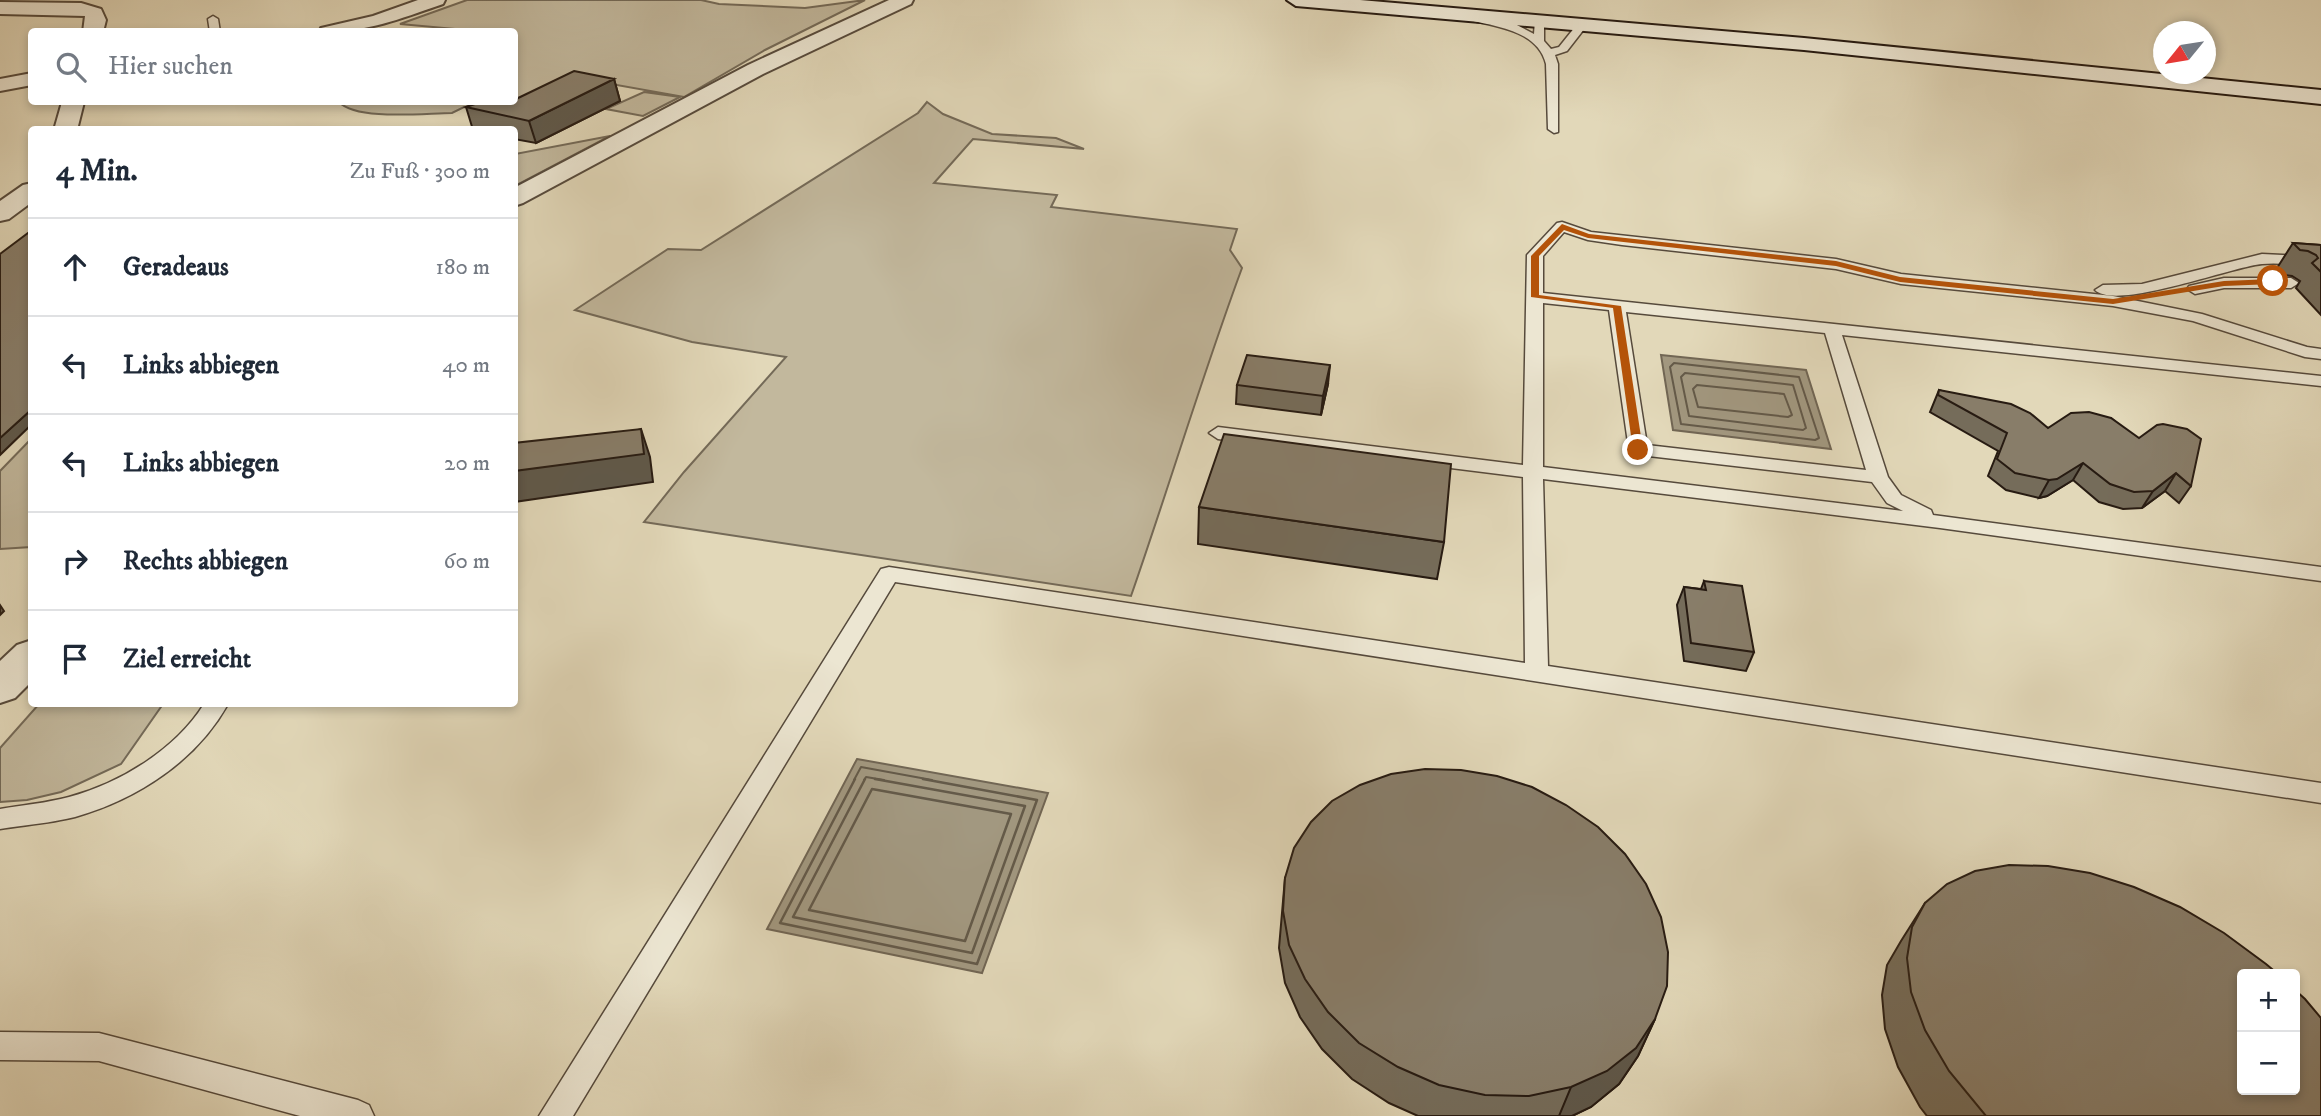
<!DOCTYPE html>
<html lang="de">
<head>
<meta charset="utf-8">
<style>
  body { margin:0; font-family:"IM FELL DW Pica",serif; background:#f2f2f3; color:#1f2937 }
  .controls { position:absolute; right:21px; bottom:21px; display:grid; overflow:hidden; border-radius:7px; box-shadow:0 4px 10px #0003 }
  .controls button { width:63px; height:63px; display:grid; place-items:center; padding:0; border:0; border-bottom:2px solid #e0e1e3; background:#fff; color:#1f2937; font:35px sans-serif }
  .compass { position:absolute; left:2153px; top:21px; width:63px; height:63px; border-radius:50%; background:#fff; box-shadow:0 4px 10px #0003; rotate:240deg }
  .stop { position:absolute; width:21px; height:21px; margin:-16px; border:5px solid #b45309; border-radius:50%; background:#fff }
  .stop.end { background:#b45309; border-color:#fff; box-shadow:0 2px 7px #0008 }
  .list { margin:0; padding:0; list-style:none }
  h2 { display:flex; justify-content:space-between; align-items:center; height:91px; margin:0; padding:0 28px; font-size:30px }
  h2 small { font-size:23px; font-weight:400; color:#747a83 }
  .list li { display:grid; grid-template-columns:46px 1fr auto; gap:21px; align-items:center; box-sizing:border-box; height:98px; padding:0 28px; border-top:2px solid #e0e1e3 }
  .list b { display:block; font-size:26px; white-space:nowrap }
  .list em { font-size:23px; font-style:normal; color:#747a83 }
  .icon { flex:none; width:38px; height:38px; fill:none; stroke:currentColor; stroke-width:2; stroke-linecap:round; stroke-linejoin:round }
  .map { position:relative; flex:none; width:2321px; height:1116px; overflow:hidden }
  .search { position:absolute; background:#fff; box-shadow:0 4px 10px #0003; left:28px; top:28px; width:490px; height:77px; display:flex; align-items:center; gap:18px; box-sizing:border-box; padding:0 24px; border-radius:7px; color:#747a83; font-size:26px }
  .panel { position:absolute; background:#fff; box-shadow:0 4px 10px #0003; left:28px; top:126px; width:490px; height:581px; border-radius:7px }
  .map>svg:first-child { display:block }
</style>
</head>
<body>
<div class="map">
<svg width="2321" height="1116" viewBox="0 0 2321 1116">
  <rect width="100%" height="100%" fill="#e2d8b9"/>
  <filter id="stains"><feTurbulence type="fractalNoise" baseFrequency=".00286" numOctaves="4"/><feColorMatrix values="0 0 0 0 .2 0 0 0 0 .09 0 0 0 0 .02 0 0 0 .5 -.17"/></filter>
  <radialGradient id="worn" r=".72"><stop offset=".6" stop-color="#630" stop-opacity="0"/><stop offset="1" stop-color="#630" stop-opacity=".3"/></radialGradient>
  <path fill="#c2b89d" stroke="#746a58" stroke-width="2" d="M467,0H701L719,4L805,8L865,0L765,50L684,97L572,77L500,111L464,107L452,113C425,113 357,121 339,102H514V32L477,31L400,24Z
    M644,92L680,97L643,116L606,109Z
    M927,102L943,114L992,134L1056,138L1084,149L973,139L934,183L1057,195L1051,207L1237,229L1230,250L1242,268C1202,376 1169,487 1131,596L644,522L684,472L786,357L692,342L575,310L668,249L701,250L918,113Z
    M610,136L515,186V154Z
    M31,439V547L0,549V471Z
    M39,704H163L121,764L61,792L27,800L0,802V748Z"/>
  <path fill="#a29880" stroke="#716654" stroke-width="2" d="M1661,355L1806,370L1831,449L1673,430Z
    M857,759L1048,793L982,973L767,929Z"/>
  <g fill="none" stroke-linecap="round" stroke-linejoin="round">
    <path stroke="#645a49" stroke-width="2" d="M1674,363L1799,377L1819,438L1815,440L1681,424L1670,367Z
      M1685,373L1793,385L1806,428L1803,430L1689,416L1681,377Z
      M1697,385L1784,394L1792,415L1788,417L1698,407L1693,389Z
      M854,780L861,767L932,780
      M864,780L866,777L884,780"/>
    <path stroke="#645a49" stroke-width="2.5" d="M855,779L780,923L977,964L1037,800L923,779
      M865,779L793,917L972,953L1025,806L875,779
      M872,789L1011,814L965,941L809,910Z"/>
    <g stroke="#564a3c" stroke-width="3">
      <path id="service" d="M1473,15L1515,24L1534,34L1535,20L1544,18V41L1551,49L1559,47L1579,22H1587L1588,24L1567,51L1555,55L1558,64V132L1554,133L1548,129L1546,64C1538,31 1498,27 1469,20V16Z
        M213,16L218,19L220,32H210L208,19Z
        M1562,222L1591,232L1836,259L1901,274L2113,296L2202,314L2307,347L2321,349V359L2305,357L2193,321L2113,306L1901,284L1836,269L1622,245L1588,240L1564,232L1543,256V293L2321,376V386L1842,335L1888,477L1901,495L1931,510L1933,515L2321,567V581L1940,528L1543,479L1548,666L2321,783V803L895,582L573,1116H539L881,569L889,567L1525,663L1523,477L1218,439L1209,433L1218,427L1523,465L1527,255L1557,223ZM1543,303L1609,310L1629,450L1631,454L1872,482L1887,503L1903,511L1543,467ZM1626,312L1825,333L1866,470L1647,445Z
        M2262,254L2321,257V267C2302,266 2281,262 2262,264C2231,267 2116,311 2095,290L2103,285L2142,284Z
        M2224,278H2291L2299,283L2291,288H2224L2195,294L2187,289L2189,286Z
        M204,704H228C196,761 138,799 75,817C51,823 25,825 0,829V809C23,805 47,803 69,797C121,783 176,749 204,704Z
        M0,1032L99,1033L358,1100L369,1105L374,1116H300L99,1061L0,1060Z"/>
    </g>
    <g stroke="#564a3c" stroke-width="4">
      <path id="minor" d="M418,0H445L443,4C396,20 369,32 319,32L321,28L373,16Z
        M0,2L81,3L101,9L106,20L103,32H83L85,16L0,14Z
        M32,73V85L0,91V79Z
        M62,102H84L77,130H54Z
        M32,183V202L9,219L0,221V201L23,185Z"/>
    </g>
    <g stroke="#564a3c" stroke-width="4">
      <path id="tertiary" d="M889,0H913L911,4L763,74L523,203L514,206V188L748,65Z
        M32,640V681L15,698L0,703V661L17,645Z"/>
    </g>
    <g stroke="#271b12" stroke-width="4">
      <path id="secondary" d="M1287,0H1360L1804,38L2321,90V104L1804,50L1296,6Z"/>
    </g>
    <use href="#service" fill="#ece6d2" fill-rule="evenodd"/>
    <use href="#minor" fill="#ece6d2" fill-rule="evenodd"/>
    <use href="#tertiary" fill="#ece6d2" fill-rule="evenodd"/>
    <use href="#secondary" fill="#ece6d2" fill-rule="evenodd"/>
  </g>
  <path fill="#756c5a" stroke="#271b12" stroke-width="2" d="M614,79L620,101L536,143L514,139V130H473L466,107L481,102H511Z
    M2293,243L2321,245V315L2296,288L2300,281L2292,276L2284,275L2277,268Z
    M1328,384L1321,415L1236,404L1237,385Z
    M1939,390L2048,428L2111,418L2191,486L2179,503L2165,491L2142,508L2123,509L2099,502L2073,480L2047,496L2039,498L2006,490L1988,476L1998,451L1930,412Z
    M1199,507L1444,542L1437,579L1198,544Z
    M1704,581L1754,652L1746,671L1684,661L1677,605L1684,587L1701,589Z
    M1285,878L1655,1019L1638,1056L1619,1084L1591,1107L1572,1116H1418L1389,1103L1352,1079L1322,1049L1300,1017L1285,983L1279,948Z
    M1925,903L2321,1116H1927L1920,1107L1898,1067L1885,1029L1882,995L1887,965L1901,941Z"/>
  <path fill="#5f584a" stroke="#271b12" stroke-width="2" d="M614,79L620,101L536,143L529,121Z
    M1330,365L1328,384L1321,415L1323,396Z
    M32,409V424L0,455V438Z
    M641,429L650,457L653,482L514,502V471Z
    M2083,463L2073,480L2047,496L2039,498L2049,480Z
    M2176,473L2165,491L2142,508L2153,491Z
    M0,605L4,611L0,615Z
    M1655,1019L1638,1056L1619,1084L1591,1107L1572,1116H1559L1571,1087Z"/>
  <path fill="#887d69" stroke="#271b12" stroke-width="2" d="M574,71L614,79L529,121L466,107L481,102H514V100Z
    M32,230V409L0,438V254Z
    M2293,243L2321,245V272L2312,263L2318,258L2316,255L2308,251L2300,250Z
    M1247,355L1330,365L1323,396L1237,385Z
    M1939,390L2011,404L2030,413L2048,428L2071,413L2089,412L2111,418L2139,438L2157,425L2163,424L2187,429L2201,439L2191,486L2176,473L2153,491L2134,492L2110,484L2083,463L2057,479L2049,480L2015,473L1997,459L2007,433L1938,395Z
    M641,429L644,454L514,471V443Z
    M1224,434L1451,464L1444,542L1199,507Z
    M1704,581L1742,586L1754,652L1691,643L1684,587L1706,590Z
    M1425,769L1461,770L1497,776L1532,787L1566,805L1598,827L1625,854L1646,884L1661,917L1668,952L1667,986L1655,1019L1636,1048L1607,1071L1571,1087L1529,1096L1485,1095L1439,1085L1398,1067L1359,1043L1328,1012L1305,979L1289,945L1283,911L1285,878L1294,848L1311,822L1332,801L1360,785L1391,774Z
    M2009,865L2048,866L2090,873L2134,887L2180,907L2224,933L2266,964L2278,974H2242V1090H2295V990L2305,999L2321,1018V1116H1986L1949,1071L1925,1030L1911,992L1907,958L1912,927L1925,903L1947,884L1975,871Z"/>
  <path fill="#b45309" d="M1562,224L1589,234L1836,261L1900,277L2113,299L2224,281L2273,279L2278,281L2273,284L2224,286L2113,304L1900,282L1836,266L1588,238L1564,230L1539,256V295L1621,306L1643,450L1638,453L1633,450L1613,308L1531,297V256Z"/>
  <rect width="100%" height="100%" filter="url(#stains)"/>
  <rect width="100%" height="100%" fill="url(#worn)"/>
</svg>
<div class="controls">
<button>+</button>
<button>−</button>
</div>
<svg class="compass" viewBox="-18 -18 36 36"><path d="M0-13l5 13h-10z" fill="#e53935"/><path d="M0 13l5-13h-10z" fill="#747a83"/></svg>
<div class="stop" style="left:2273px;top:281px"></div>
<div class="stop end" style="left:1638px;top:450px"></div>
<div class="search"><svg class="icon" aria-label="search" viewBox="0 0 24 24"><circle cx="10" cy="10" r="6"/><path d="M15 15l6 6"/></svg>Hier suchen</div>
<section class="panel">
<h2>4 Min.<small>Zu Fuß · 300 m</small></h2>
<ul class="list">
<li><svg class="icon" aria-label="ahead" viewBox="0 0 24 24"><path d="M12 20V5M6 11l6-6 6 6"/></svg><div><b>Geradeaus</b></div><em>180 m</em></li>
<li><svg class="icon" aria-label="left" viewBox="0 0 24 24"><path d="M17 20v-9H6M10 6l-5 5 5 5"/></svg><div><b>Links abbiegen</b></div><em>40 m</em></li>
<li><svg class="icon" aria-label="left" viewBox="0 0 24 24"><path d="M17 20v-9H6M10 6l-5 5 5 5"/></svg><div><b>Links abbiegen</b></div><em>20 m</em></li>
<li><svg class="icon" aria-label="right" viewBox="0 0 24 24"><path d="M7 20v-9h11M14 6l5 5-5 5"/></svg><div><b>Rechts abbiegen</b></div><em>60 m</em></li>
<li><svg class="icon" aria-label="arrive" viewBox="0 0 24 24"><path d="M6 21V4h12l-3 4 3 4H6"/></svg><div><b>Ziel erreicht</b></div></li>
</ul>
</section>
</div>
</body>
</html>
